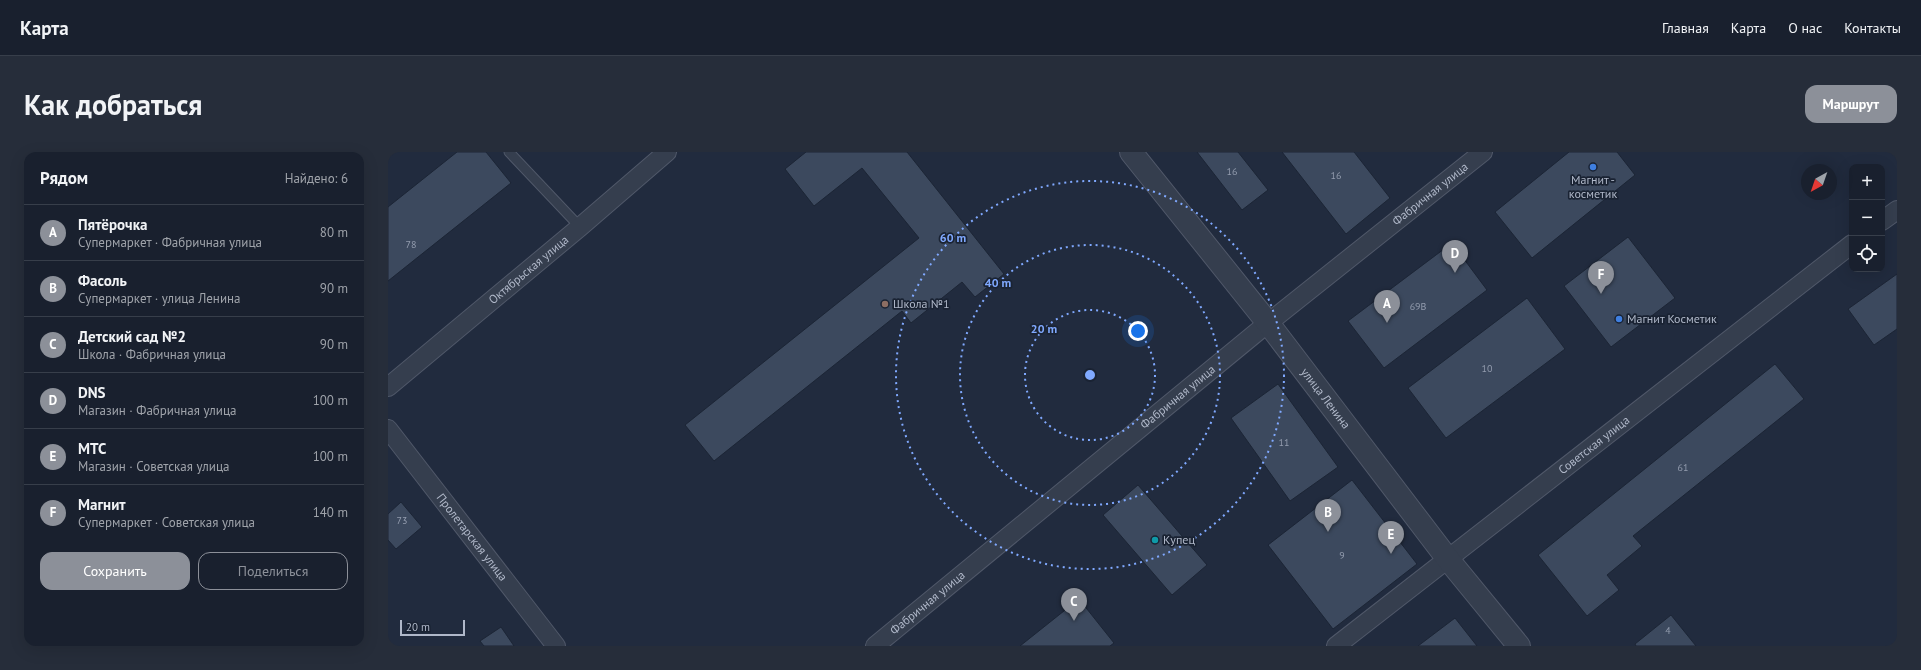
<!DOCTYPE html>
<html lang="ru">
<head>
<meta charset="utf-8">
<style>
  body { margin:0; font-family:"PT Sans",sans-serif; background:#262d3a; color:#f1f3f6 }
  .controls { position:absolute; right:12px; top:12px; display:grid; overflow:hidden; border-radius:8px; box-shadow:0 4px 16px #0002 }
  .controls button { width:36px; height:36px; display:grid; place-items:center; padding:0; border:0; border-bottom:1px solid #373e4a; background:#19202e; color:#f1f3f6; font:20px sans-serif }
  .compass { position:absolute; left:1413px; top:12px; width:36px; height:36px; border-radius:50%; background:#19202e; box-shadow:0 4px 16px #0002; rotate:220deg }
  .scale { position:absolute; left:12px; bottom:10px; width:65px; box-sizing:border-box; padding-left:4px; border:2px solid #b0b8c9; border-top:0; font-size:11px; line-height:14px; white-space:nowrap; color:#b0b8c9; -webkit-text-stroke:3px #1a2333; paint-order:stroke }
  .you { position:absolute; left:750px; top:179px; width:14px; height:14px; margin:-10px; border:3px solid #fff; border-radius:50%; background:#1a73e8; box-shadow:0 0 0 6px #1a73e833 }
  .badge { display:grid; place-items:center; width:26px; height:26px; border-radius:50%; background:#8c9099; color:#fff; font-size:13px; font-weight:700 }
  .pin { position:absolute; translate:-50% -33px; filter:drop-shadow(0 1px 2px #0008) }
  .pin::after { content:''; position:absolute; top:21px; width:14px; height:12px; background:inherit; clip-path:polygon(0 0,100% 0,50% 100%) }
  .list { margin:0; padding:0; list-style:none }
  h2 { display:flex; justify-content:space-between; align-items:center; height:52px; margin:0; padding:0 16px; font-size:17px }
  h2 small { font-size:13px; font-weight:400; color:#9fa3aa }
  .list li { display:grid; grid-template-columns:26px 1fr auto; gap:12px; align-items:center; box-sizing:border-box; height:56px; padding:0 16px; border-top:1px solid #373e4a }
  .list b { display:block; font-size:15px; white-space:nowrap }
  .list p { margin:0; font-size:13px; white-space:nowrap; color:#9fa3aa }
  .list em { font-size:13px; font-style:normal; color:#9fa3aa }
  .actions { display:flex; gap:8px; padding:12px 16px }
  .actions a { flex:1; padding:9px 0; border:1px solid #8c9099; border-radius:12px; text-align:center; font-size:14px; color:#8c9099 }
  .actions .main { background:#8c9099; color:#fff }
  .icon { flex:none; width:22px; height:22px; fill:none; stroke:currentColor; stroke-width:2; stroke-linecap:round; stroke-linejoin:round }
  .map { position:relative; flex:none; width:1509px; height:494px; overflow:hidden; border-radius:12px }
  header { display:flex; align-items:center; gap:24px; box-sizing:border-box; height:56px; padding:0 20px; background:#19202e; border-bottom:1px solid #373e4a }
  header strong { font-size:19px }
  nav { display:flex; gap:22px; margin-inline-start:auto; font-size:14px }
  .intro { display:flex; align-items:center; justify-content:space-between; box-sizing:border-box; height:96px; padding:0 24px }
  h1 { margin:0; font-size:28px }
  .button { padding:10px 18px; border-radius:12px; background:#8c9099; color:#fff; font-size:14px; font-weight:700 }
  main { display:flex; gap:24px; padding:0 24px }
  aside { flex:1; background:#19202e; border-radius:12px; box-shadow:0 4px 16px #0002 }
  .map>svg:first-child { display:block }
</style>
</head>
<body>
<header>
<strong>Карта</strong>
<nav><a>Главная</a><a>Карта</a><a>О нас</a><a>Контакты</a></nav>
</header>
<div class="intro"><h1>Как добраться</h1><a class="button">Маршрут</a></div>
<main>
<aside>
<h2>Рядом<small>Найдено: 6</small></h2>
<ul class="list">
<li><span class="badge">A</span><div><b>Пятёрочка</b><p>Супермаркет · Фабричная улица</p></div><em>80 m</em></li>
<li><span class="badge">B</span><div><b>Фасоль</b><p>Супермаркет · улица Ленина</p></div><em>90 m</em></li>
<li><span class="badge">C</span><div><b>Детский сад №2</b><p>Школа · Фабричная улица</p></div><em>90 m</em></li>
<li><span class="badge">D</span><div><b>DNS</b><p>Магазин · Фабричная улица</p></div><em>100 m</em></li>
<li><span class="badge">E</span><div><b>МТС</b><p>Магазин · Советская улица</p></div><em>100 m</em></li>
<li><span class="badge">F</span><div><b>Магнит</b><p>Супермаркет · Советская улица</p></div><em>140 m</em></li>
</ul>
<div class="actions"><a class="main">Сохранить</a><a>Поделиться</a></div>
</aside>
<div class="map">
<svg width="1509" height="494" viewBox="0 0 1509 494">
  <rect width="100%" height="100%" fill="#212b3e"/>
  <path fill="#3c495e" stroke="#1c2535" d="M69,0H98L123,31L0,129V55Z
    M418,0H519L616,122L587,145L574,130L523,171L514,159L326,309L297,273L531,86L474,16L426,54L397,17Z
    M809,0H850L880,38L854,58Z
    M894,0H966L1002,46L958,82Z
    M1181,0H1229L1247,23L1144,106L1107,60Z
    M1240,85L1287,146L1223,195L1176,134Z
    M1064,91L1099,138L996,216L960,169Z
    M1509,122V177L1486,193L1460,157Z
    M1139,146L1177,197L1058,286L1020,236Z
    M1387,212L1416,247L1245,384L1254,394L1219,423L1231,438L1199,464L1150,403Z
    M890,232L950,315L902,349L843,266Z
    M964,328L1029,412L945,477L880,393Z
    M750,333L819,413L784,443L715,363Z
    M13,350L34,375L8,397L0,388V362Z
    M691,447L726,491L722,494H632Z
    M1283,463L1308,494H1248L1247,492Z
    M1067,466L1089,494H1030Z
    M113,475L126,494H96L92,489Z"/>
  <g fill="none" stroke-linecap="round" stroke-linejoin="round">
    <g stroke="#505869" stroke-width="11">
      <path id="service" d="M121,0L192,75"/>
    </g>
    <g stroke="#505869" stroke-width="20">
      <g id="minor">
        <path d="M1494,69L1509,58"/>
        <path id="s1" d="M0,235L192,75L279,0"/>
        <path id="s2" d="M0,277L168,494"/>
        <path id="s3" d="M487,494L880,171L1095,0"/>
        <path id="s4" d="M948,494L1464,92"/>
      </g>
    </g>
    <g stroke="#505869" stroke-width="24">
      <g id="tertiary">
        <path id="s5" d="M743,0L880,171L1059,406L1131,494"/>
      </g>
    </g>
    <use href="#service" stroke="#353e4e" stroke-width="9"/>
    <use href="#minor" stroke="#353e4e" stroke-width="18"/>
    <use href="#tertiary" stroke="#353e4e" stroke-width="22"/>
  </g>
  <g fill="none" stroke="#80a9ff" stroke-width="2" stroke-dasharray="2 4">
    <circle cx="702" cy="223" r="65"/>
    <circle cx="702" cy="223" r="130"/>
    <circle cx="702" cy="223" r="194"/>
  </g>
  <g fill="#3f7fe0" stroke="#1a2333" stroke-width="1.5">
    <circle cx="1205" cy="15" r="4"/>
    <circle cx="1231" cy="167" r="4"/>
  </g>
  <circle fill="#8d6e63" stroke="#1a2333" stroke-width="1.5" cx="497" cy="152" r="4"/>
  <circle fill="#0f9aa8" stroke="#1a2333" stroke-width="1.5" cx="767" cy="388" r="4"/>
  <g text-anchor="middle" stroke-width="3.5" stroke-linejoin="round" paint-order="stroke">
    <g font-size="10" fill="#939cae">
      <text x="844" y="23">16</text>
      <text x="948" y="27">16</text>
      <text x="23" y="96">78</text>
      <text x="1030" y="158">69В</text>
      <text x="1099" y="220">10</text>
      <text x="896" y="294">11</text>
      <text x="1295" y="319">61</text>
      <text x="14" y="372">73</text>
      <text x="954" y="407">9</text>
      <text x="1280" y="482">4</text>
    </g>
    <g font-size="12" fill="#b0b8c9" stroke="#1a2333" text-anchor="start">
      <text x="1205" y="32" text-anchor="middle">Магнит -<tspan x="1205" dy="14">косметик</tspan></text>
      <text x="505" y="156">Школа №1</text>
      <text x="1239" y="171">Магнит Косметик</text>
      <text x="775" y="392">Купец</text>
    </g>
    <g font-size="12" fill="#b0b8c9" stroke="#1a2333">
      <text dy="4" stroke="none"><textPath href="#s3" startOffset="716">Фабричная улица</textPath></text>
      <text dy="4" stroke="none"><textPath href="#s1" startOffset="183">Октябрьская улица</textPath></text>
      <text dy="4" stroke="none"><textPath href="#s3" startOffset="392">Фабричная улица</textPath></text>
      <text dy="4" stroke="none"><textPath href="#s5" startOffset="314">улица Ленина</textPath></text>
      <text dy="4" stroke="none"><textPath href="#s4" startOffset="327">Советская улица</textPath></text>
      <text dy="4" stroke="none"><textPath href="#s2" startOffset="137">Пролетарская улица</textPath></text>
      <text dy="4" stroke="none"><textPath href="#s3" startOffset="68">Фабричная улица</textPath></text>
    </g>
  </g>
  <circle cx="702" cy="223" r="6" fill="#80a9ff" stroke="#1a2333" stroke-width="2"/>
  <g font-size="12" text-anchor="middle" font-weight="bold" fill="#80a9ff" stroke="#1a2333" stroke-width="3.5" stroke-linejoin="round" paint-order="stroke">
    <text x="565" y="90">60 m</text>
    <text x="610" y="135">40 m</text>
    <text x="656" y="181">20 m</text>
  </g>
</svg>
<div class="controls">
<button>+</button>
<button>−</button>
<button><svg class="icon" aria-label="locate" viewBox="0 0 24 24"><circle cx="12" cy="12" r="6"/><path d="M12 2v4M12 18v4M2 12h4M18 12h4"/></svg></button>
</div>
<svg class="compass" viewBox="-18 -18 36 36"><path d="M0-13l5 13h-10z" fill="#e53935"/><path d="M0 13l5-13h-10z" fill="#9fa3aa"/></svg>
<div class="scale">20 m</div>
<div class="you"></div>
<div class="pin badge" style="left:999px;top:171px">A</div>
<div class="pin badge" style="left:940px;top:380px">B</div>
<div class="pin badge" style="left:686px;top:469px">C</div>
<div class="pin badge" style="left:1067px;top:121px">D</div>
<div class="pin badge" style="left:1003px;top:402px">E</div>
<div class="pin badge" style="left:1213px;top:142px">F</div>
</div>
</main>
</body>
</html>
